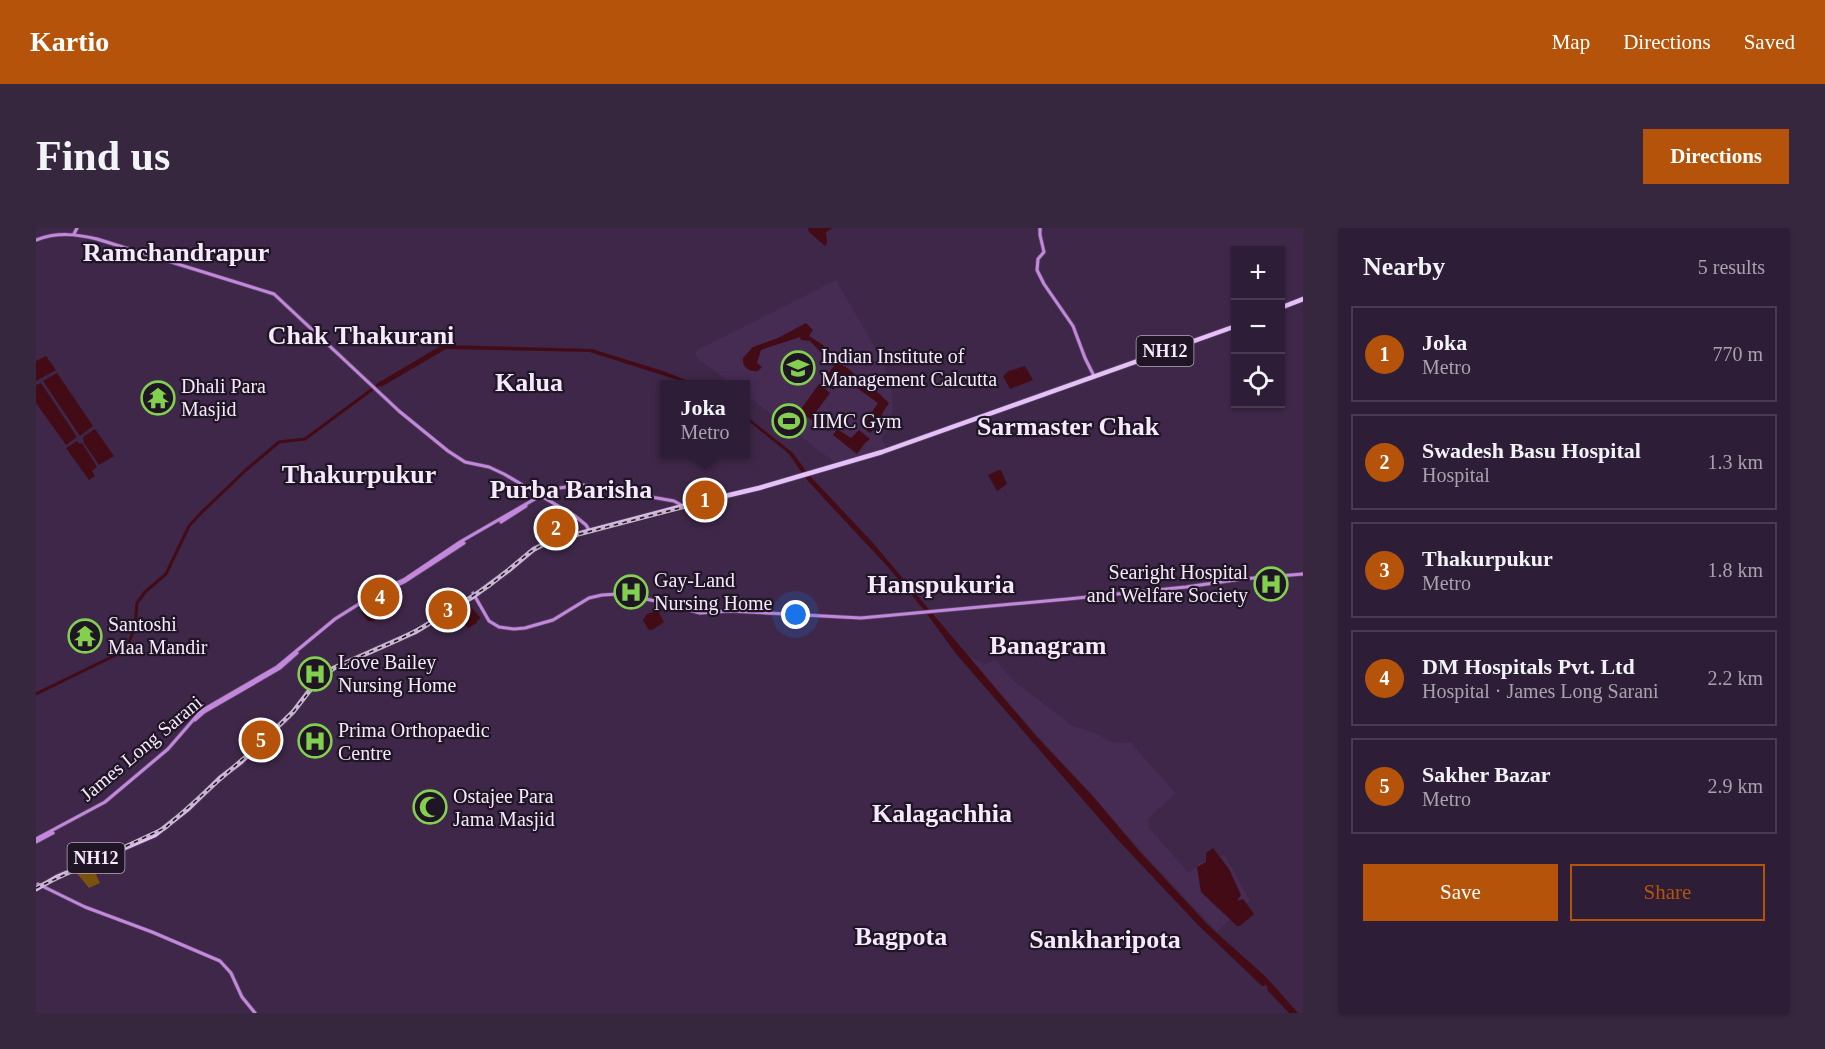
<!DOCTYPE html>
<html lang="en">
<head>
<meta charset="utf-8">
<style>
  body { margin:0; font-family:Georgia,serif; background:#36263e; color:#f1f3f6 }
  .controls { position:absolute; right:18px; top:18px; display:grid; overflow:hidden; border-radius:0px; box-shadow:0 2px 4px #0004 }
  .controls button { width:54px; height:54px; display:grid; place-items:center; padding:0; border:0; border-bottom:2px solid #493b51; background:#2e1d36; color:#f1f3f6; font:30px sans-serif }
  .you { position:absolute; left:760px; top:387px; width:21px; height:21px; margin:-15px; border:4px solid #fff; border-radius:50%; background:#1a73e8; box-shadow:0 0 0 9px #1a73e833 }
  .badge { display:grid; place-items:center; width:39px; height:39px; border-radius:50%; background:#b45309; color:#fff; font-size:20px; font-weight:700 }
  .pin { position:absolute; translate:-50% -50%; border:3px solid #fff; box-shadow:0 2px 6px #0006 }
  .popup { position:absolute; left:624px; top:152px; width:90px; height:78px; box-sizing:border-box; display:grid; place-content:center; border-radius:0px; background:#2e1d36; filter:drop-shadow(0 2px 4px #0005); font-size:20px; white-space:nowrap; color:#a7a2ad }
  .popup b { font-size:22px; color:#f1f3f6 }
  .popup::after { content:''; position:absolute; left:50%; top:100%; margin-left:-12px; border:12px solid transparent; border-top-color:#2e1d36 }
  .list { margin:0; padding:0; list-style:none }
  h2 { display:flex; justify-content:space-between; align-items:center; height:78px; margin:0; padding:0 24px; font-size:26px }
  h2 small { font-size:20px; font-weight:400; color:#a7a2ad }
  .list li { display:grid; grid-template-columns:39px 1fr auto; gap:18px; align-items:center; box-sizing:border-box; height:96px; margin:0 12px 12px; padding:0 12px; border:2px solid #493b51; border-radius:0px }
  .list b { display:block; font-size:22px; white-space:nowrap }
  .list p { margin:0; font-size:20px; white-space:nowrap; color:#a7a2ad }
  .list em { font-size:20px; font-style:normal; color:#a7a2ad }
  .actions { display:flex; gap:12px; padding:18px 24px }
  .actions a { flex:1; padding:14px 0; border:2px solid #b45309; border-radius:0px; text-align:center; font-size:21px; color:#b45309 }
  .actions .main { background:#b45309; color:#fff }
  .icon { flex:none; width:33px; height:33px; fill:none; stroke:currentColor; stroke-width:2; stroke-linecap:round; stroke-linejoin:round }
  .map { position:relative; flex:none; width:1267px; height:785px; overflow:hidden; border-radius:0px }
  header { display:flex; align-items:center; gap:36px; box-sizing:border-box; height:84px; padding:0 30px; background:#b45309; color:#fff }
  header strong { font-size:28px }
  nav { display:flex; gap:33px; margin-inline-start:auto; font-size:21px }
  .intro { display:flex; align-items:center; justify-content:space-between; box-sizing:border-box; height:144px; padding:0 36px }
  h1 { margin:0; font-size:42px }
  .button { padding:15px 27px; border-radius:0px; background:#b45309; color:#fff; font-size:21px; font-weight:700 }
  main { display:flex; gap:36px; padding:0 36px }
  aside { flex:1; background:#2e1d36; border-radius:0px; box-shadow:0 2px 4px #0004 }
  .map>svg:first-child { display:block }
</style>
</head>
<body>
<header>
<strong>Kartio</strong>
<nav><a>Map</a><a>Directions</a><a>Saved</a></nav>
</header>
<div class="intro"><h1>Find us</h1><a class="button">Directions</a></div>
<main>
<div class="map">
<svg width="1267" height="785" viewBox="0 0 1267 785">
  <rect width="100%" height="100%" fill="#3e2748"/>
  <path fill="#462b53" d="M800,52L847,133L856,163L857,182L853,201L847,207L846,212L852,222L802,237L710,167V156H696L662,131L659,126L661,122Z
    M935,429L949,436L959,432L977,452L1035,497L1064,507L1074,514L1095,515L1140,565L1112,591L1113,600L1153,645L1165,634L1189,627L1214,673L1181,704L1089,606L934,432Z"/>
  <path fill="#7a520e" d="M55,635L64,655L53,660L39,643Z"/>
  <path fill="#420b16" d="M772,0H796L790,4L791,15L789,18L773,4Z
    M770,95L777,102L773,108L787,117L797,133L794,134L774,113L765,112L764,109C751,114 738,117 725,122L721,135L726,139L722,143C713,144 706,139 707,130L717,119L742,110Z
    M406,117L556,121L627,143L660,156H654L554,124L410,121L345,159L342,155Z
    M10,128L20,142L0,153V133Z
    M800,135L810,139L836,160L841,155L842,152L846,156L840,163L853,175L847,184L842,198L834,205L826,199L842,175L807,150L797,162L787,153Z
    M989,138L997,152L974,161L967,148L973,143Z
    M21,145L57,198L44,208L7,153Z
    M5,155L41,209L30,217L0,175V157Z
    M783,156L794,165L780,184L796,196L795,202L792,203L767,186L765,181Z
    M710,188L757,225L773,247L837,315L1000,508L1056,567L1105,625L1173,698L1230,749L1262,785H1253L1232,763L1231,757L1226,758L1163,698L1082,612L921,427L888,382L851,338L771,252L753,226L710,191Z
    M59,201L78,228L63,237L48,215L47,209Z
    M801,201L815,210L823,202L834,211L829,215L821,226L797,207Z
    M41,213L44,216L46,215L61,239L56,243L59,248L53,252L30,220Z
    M963,242H965L971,256L961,263L952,247Z
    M337,376L346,385L338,393H332L325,384Z
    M433,377L444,389V391L441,393V395L432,400L419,385Z
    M622,383L628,394L616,402L612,401L607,392L611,386Z
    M1177,620L1193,641L1205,667L1201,673L1207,671L1218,686L1204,698H1201L1165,664L1161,639L1170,634V625Z"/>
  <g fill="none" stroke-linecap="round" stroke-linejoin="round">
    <path stroke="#420b16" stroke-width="3" d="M0,466L90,422L99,399L101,375L109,364L130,346L153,298L166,284L210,242L243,214L269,211L346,154"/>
    <path stroke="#5a4463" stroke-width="4.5" stroke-dasharray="4.5 2" stroke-linecap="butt" d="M650,275L684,267"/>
    <g stroke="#5b4665" stroke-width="4.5">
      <path id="secondary" d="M1004,0V7L1008,24L1002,31L1001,42L1008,56L1037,98L1049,130L1058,148
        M38,6L41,0
        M0,12C21,4 40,6 61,11L238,66L363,183L412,223L429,234L453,239L468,246L539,288L550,297L553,302
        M465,294L490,278
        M437,365L453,393L463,399L478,401L489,400L517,392L553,370L566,367L583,366L620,373L664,385L694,383L825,390L1032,371L1150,359L1206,351L1267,346
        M336,370L368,354L428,315
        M159,492L168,484L244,440L261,425
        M0,611L69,574L132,521L165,483L241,439L299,391L342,364L369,351L424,314L504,268L523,260L547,257L638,273L647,278
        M0,614L17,605
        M2,656L49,679L116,704L184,733L195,745L206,769L219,785"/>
    </g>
    <g stroke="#5b4665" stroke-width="6">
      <path id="trunk" d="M1244,80L1267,71
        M685,269L723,260L846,224L1200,98
        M0,661L21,649L119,607L152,581L184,550L205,534L257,484L273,463L296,441L379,404L438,368L473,342L498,321L515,313L651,277"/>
    </g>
    <use href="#secondary" stroke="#c388dd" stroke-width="3"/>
    <use href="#trunk" stroke="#e6c0f8" stroke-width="4.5"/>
    <g stroke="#c6b5cd" stroke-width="4">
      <path id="rail" d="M0,660L129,600L226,514L258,483L276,460L299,439L362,412L389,398L454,357L494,324L509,315L686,269"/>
    </g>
    <use href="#rail" stroke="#1f1524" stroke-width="1.5" stroke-dasharray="4.5" stroke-linecap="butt"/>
  </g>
  <defs>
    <g id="university-ring" transform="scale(1.725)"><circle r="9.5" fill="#1f1524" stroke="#83d04f" stroke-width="1.5"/><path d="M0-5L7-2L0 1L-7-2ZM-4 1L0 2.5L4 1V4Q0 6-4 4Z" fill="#83d04f"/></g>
    <g id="temple-ring" transform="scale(1.725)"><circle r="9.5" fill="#1f1524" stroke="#83d04f" stroke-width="1.5"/><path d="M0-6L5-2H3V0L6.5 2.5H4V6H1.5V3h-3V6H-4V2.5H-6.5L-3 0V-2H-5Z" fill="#83d04f"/></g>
    <g id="stadium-ring" transform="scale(1.725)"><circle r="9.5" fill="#1f1524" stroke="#83d04f" stroke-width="1.5"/><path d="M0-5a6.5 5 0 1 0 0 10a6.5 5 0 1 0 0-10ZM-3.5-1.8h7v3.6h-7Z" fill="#83d04f"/></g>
    <g id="hospital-ring" transform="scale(1.725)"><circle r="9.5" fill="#1f1524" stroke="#83d04f" stroke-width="1.5"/><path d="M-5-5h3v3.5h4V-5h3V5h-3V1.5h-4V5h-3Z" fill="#83d04f"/></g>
    <g id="mosque-ring" transform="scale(1.725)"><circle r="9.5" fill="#1f1524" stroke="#83d04f" stroke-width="1.5"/><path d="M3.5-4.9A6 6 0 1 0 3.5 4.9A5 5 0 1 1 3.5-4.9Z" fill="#83d04f"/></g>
  </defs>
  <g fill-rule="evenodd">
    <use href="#university-ring" x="762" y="140"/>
    <use href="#temple-ring" x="122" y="170"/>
    <use href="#stadium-ring" x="753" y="193"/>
    <use href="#hospital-ring" x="1235" y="356"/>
    <use href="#hospital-ring" x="595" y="364"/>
    <use href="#temple-ring" x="49" y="408"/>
    <use href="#hospital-ring" x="279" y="446"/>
    <use href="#hospital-ring" x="279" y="513"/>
    <use href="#mosque-ring" x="394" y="579"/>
  </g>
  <g text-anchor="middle" stroke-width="4.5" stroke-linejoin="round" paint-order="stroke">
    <g fill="#1f1524" stroke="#b6a9bc" stroke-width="1.5">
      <rect x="1100.5" y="108" width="57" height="30" rx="4.5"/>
      <rect x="31.5" y="615" width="57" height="30" rx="4.5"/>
    </g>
    <g font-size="18" font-weight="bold" fill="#f6e8fd">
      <text x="1129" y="129">NH12</text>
      <text x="60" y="636">NH12</text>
    </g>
    <g font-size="20" fill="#f6e8fd" stroke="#1f1524" text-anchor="start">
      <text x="785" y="135">Indian Institute of<tspan x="785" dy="23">Management Calcutta</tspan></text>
      <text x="145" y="165">Dhali Para<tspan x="145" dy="23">Masjid</tspan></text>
      <text x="776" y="200">IIMC Gym</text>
      <text x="1212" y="351" text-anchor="end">Searight Hospital<tspan x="1212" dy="23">and Welfare Society</tspan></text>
      <text x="618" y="359">Gay-Land<tspan x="618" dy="23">Nursing Home</tspan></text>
      <text x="72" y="403">Santoshi<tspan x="72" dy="23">Maa Mandir</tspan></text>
      <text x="302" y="441">Love Bailey<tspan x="302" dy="23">Nursing Home</tspan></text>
      <text x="302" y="509">Prima Orthopaedic<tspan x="302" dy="23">Centre</tspan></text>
      <text x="417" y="575">Ostajee Para<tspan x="417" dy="23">Jama Masjid</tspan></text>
    </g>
    <g font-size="20" fill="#f6e8fd" stroke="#1f1524">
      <text transform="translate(105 520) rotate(-40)" y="7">James Long Sarani</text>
    </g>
    <g font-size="26" font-weight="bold" fill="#f6e8fd" stroke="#1f1524">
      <text x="140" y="33">Ramchandrapur</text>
      <text x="325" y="116">Chak Thakurani</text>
      <text x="493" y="163">Kalua</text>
      <text x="1032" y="207">Sarmaster Chak</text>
      <text x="323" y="255">Thakurpukur</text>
      <text x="535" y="270">Purba Barisha</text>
      <text x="905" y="365">Hanspukuria</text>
      <text x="1012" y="426">Banagram</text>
      <text x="906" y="594">Kalagachhia</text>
      <text x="865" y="717">Bagpota</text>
      <text x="1069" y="720">Sankharipota</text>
    </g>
  </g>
</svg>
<div class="controls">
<button>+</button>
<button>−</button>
<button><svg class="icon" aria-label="locate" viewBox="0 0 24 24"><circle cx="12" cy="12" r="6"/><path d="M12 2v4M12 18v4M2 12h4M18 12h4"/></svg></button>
</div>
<div class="you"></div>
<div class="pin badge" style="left:669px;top:272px">1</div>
<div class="popup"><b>Joka</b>Metro</div>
<div class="pin badge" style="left:520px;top:300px">2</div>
<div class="pin badge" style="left:412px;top:382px">3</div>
<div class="pin badge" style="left:344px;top:369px">4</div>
<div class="pin badge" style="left:225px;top:512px">5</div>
</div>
<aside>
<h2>Nearby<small>5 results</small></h2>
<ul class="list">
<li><span class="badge">1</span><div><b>Joka</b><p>Metro</p></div><em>770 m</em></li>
<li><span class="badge">2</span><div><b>Swadesh Basu Hospital</b><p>Hospital</p></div><em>1.3 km</em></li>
<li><span class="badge">3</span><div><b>Thakurpukur</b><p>Metro</p></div><em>1.8 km</em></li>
<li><span class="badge">4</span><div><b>DM Hospitals Pvt. Ltd</b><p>Hospital · James Long Sarani</p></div><em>2.2 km</em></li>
<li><span class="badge">5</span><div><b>Sakher Bazar</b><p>Metro</p></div><em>2.9 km</em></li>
</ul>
<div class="actions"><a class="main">Save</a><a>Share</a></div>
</aside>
</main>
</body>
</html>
